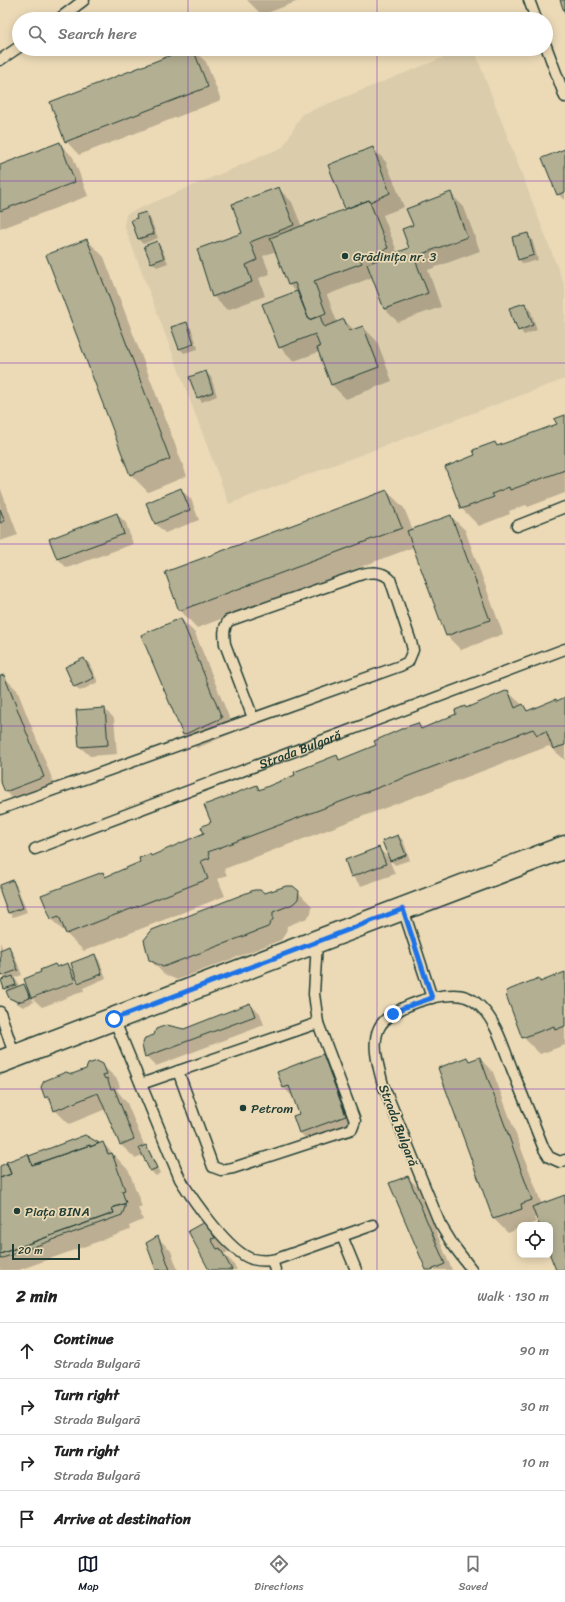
<!DOCTYPE html>
<html lang="en">
<head>
<meta charset="utf-8">
<style>
  body { margin:0; font-family:Sriracha,sans-serif; background:#f2f2f2; color:#222 }
  .controls { position:absolute; right:12px; bottom:12px; display:grid; overflow:hidden; border-radius:8px; box-shadow:0 2px 10px #0003 }
  .controls button { width:36px; height:36px; display:grid; place-items:center; padding:0; border:0; border-bottom:1px solid #e0e0e0; background:#fff; color:#222; font:20px sans-serif }
  .scale { position:absolute; left:12px; bottom:10px; width:68px; box-sizing:border-box; padding-left:4px; border:2px solid #1f3d34; border-top:0; font-size:11px; line-height:14px; white-space:nowrap; color:#1f3d34; -webkit-text-stroke:3px #ecdab7; paint-order:stroke }
  .stop { position:absolute; width:12px; height:12px; margin:-9px; border:3px solid #1a73e8; border-radius:50%; background:#fff }
  .stop.end { background:#1a73e8; border-color:#fff; box-shadow:0 1px 4px #0008 }
  .list { margin:0; padding:0; list-style:none }
  h2 { display:flex; justify-content:space-between; align-items:center; height:52px; margin:0; padding:0 16px; font-size:17px }
  h2 small { font-size:13px; font-weight:400; color:#767676 }
  .list li { display:grid; grid-template-columns:26px 1fr auto; gap:12px; align-items:center; box-sizing:border-box; height:56px; padding:0 16px; border-top:1px solid #e0e0e0 }
  .list b { display:block; font-size:15px; white-space:nowrap }
  .list p { margin:0; font-size:13px; white-space:nowrap; color:#767676 }
  .list em { font-size:13px; font-style:normal; color:#767676 }
  .icon { flex:none; width:22px; height:22px; fill:none; stroke:currentColor; stroke-width:2; stroke-linecap:round; stroke-linejoin:round }
  .map { position:relative; flex:none; width:565px; height:1270px; overflow:hidden }
  .search { position:absolute; background:#fff; box-shadow:0 2px 10px #0003; left:12px; right:12px; top:12px; height:44px; display:flex; align-items:center; gap:10px; box-sizing:border-box; padding:0 14px; border-radius:22px; color:#767676; font-size:15px }
  .sheet { height:276px; background:#fff }
  nav { display:flex; justify-content:space-around; align-items:center; box-sizing:border-box; height:56px; border-top:1px solid #e0e0e0; background:#fff; font-size:11px; color:#767676 }
  nav a { display:grid; justify-items:center; gap:2px }
  nav .on { color:#111827 }
  .map>svg:first-child { display:block }
</style>
</head>
<body>
<div class="map">
<svg width="565" height="1270" viewBox="0 0 565 1270">
  <rect width="100%" height="100%" fill="#ecdab7"/>
  <filter id="ink" filterUnits="userSpaceOnUse"><feTurbulence type="fractalNoise" baseFrequency=".025" numOctaves="2"/><feDisplacementMap in="SourceGraphic" scale="8" xChannelSelector="R" yChannelSelector="G"/><feConvolveMatrix kernelMatrix="1 2 1 2 8 2 1 2 1" color-interpolation-filters="sRGB"/></filter>
  <g filter="url(#ink)">
    <path fill="#dbcdac" d="M465,49H474L565,287V379L229,504L124,225L126,214L283,147L302,114Z"/>
    <path fill="#0003" fill-rule="evenodd" d="M247,0H301L262,15Z
      M189,49H193L206,62L221,100L79,155L66,141Z
      M59,143L73,157L88,196L0,229V166Z
      M373,148L386,162L404,207L383,215L398,254L410,249L414,226L450,193L464,207L480,251L428,270L441,307L398,322L384,309L373,277L327,295L337,322L344,320L354,330L363,327L377,341L392,381L346,399L332,385L319,352L294,361L280,347L297,292L289,285L276,251L263,256L270,274L259,278L265,296L227,310L213,296L243,233L278,188L292,202L302,227L347,210L329,165Z
      M565,151V201L558,194Z
      M146,213L150,218L158,238L143,244L138,239L132,221Z
      M527,234L532,239L538,260L523,264L519,259Z
      M87,240L104,257L187,476L148,492L130,474Z
      M157,242L161,247L168,263L157,267L152,262Z
      M525,304L530,308L537,330L524,335L515,323L510,309Z
      M187,324L191,328L196,342L181,347V349L197,344L198,349L184,353L180,349Z
      M206,372L211,377L217,396L202,402L198,397Z
      M565,416V493L528,507L526,505L509,511L510,514L479,526L461,508L477,456L495,443L499,447L558,425Z
      M0,487L18,535L0,541Z
      M181,490L191,499L199,520L165,533L156,524L148,503Z
      M387,491L404,508L413,530L451,516L465,530L503,634L461,650L447,636L414,547L197,628L180,610Z
      M117,514L126,523L133,544L67,568L58,559L50,540Z
      M181,619L195,633L235,732L197,748L183,734Z
      M84,659L89,663L98,682L80,691L75,686Z
      M3,676L17,690L57,791L20,806L6,792L0,777V677Z
      M507,691L529,711L565,698V760L549,746L224,869L227,875L218,879L225,896L84,951L51,919L103,873L107,877L205,834L212,822L257,786L261,790L337,756L341,761L378,745L418,725L423,729Z
      M104,709L114,718L117,754L90,756L80,747Z
      M398,836L403,840L410,860L395,865L389,859L395,874L361,886L352,876L379,849L391,860Z
      M13,881L17,886L27,912L13,917L9,913L0,888V886Z
      M298,892L312,906L311,913L307,918L287,926L286,933L281,940L177,980L164,974L150,960L265,894Z
      M0,942L3,950L9,948L13,952L22,975L14,978L17,981L19,987L24,985L30,991L42,973L55,965L58,968L68,964L74,971L95,955L99,960L106,978L83,988L84,991L42,1007L31,997L34,1002L23,1007L15,1002L10,997L8,992L5,988V979L0,971ZM80,979V981L36,997V995Z
      M565,974V1045L540,1054L523,1037L539,979L542,982Z
      M250,1004L260,1013L264,1025L156,1066L146,1056L184,1030Z
      M323,1056L337,1069L359,1130L314,1146L300,1133L301,1115L295,1099L284,1088Z
      M467,1058L470,1062L479,1058L493,1072L542,1205L565,1196V1270H557L550,1252V1225H540L537,1217L534,1218L536,1222L529,1225H520V1228L508,1233L494,1219L439,1069Z
      M102,1065L117,1079L120,1087L116,1089L127,1103L145,1147L150,1151L160,1173L156,1176L151,1171L143,1155L135,1158L121,1145L106,1109L69,1124L55,1110L53,1104L46,1097L72,1075Z
      M85,1136L99,1145L103,1143L129,1171L142,1207L138,1208L143,1220L129,1226L130,1230L19,1270H0V1167L28,1155L29,1156ZM96,1144L97,1145L91,1148L89,1146Z
      M407,1177L417,1186L452,1270H427Z
      M206,1222L220,1236L228,1252L224,1254L233,1263L237,1270H210Z
      M157,1237L171,1251L178,1270H157Z"/>
    <path fill="#b3af93" stroke="#1f3d34" d="M560,0H565V14Z
      M187,49H193L208,87L65,142L50,102Z
      M60,142L75,182L0,211V165Z
      M373,147L390,193L370,202L369,200L345,209L328,165Z
      M565,149V192L557,195L542,158Z
      M279,187L294,225L250,242L257,260L246,265L252,282L212,297L197,249L242,233L232,204Z
      M451,192L467,237L414,257L428,293L384,309L367,264L409,248L402,229L413,225L406,209Z
      M369,200L388,248L360,259L362,263L314,281L326,313L309,320L295,283L288,285L270,238Z
      M146,212L154,234L138,239L131,220L137,218L136,215Z
      M528,233L534,255L518,260L512,237Z
      M87,239L170,459L130,475L46,255Z
      M157,241L164,258L151,263L144,246Z
      M297,291L309,320L320,316L324,327L344,319L349,331L363,326L379,367L331,385L317,348L320,347L315,334L279,348L262,304Z
      M525,303L533,325L518,331L515,323L514,324L509,308Z
      M187,322L194,344L179,349L171,327Z
      M206,371L213,392L197,398L189,377Z
      M565,415V470L510,490L509,487L492,494L494,497L461,509L445,467L475,455L473,450L495,442L497,446L557,424L554,419Z
      M181,488L190,510L155,524L146,503Z
      M387,490L402,528L179,611L165,572Z
      M0,509L5,521L0,523Z
      M117,513L124,534L57,559L49,539Z
      M451,515L490,620L446,636L407,531Z
      M181,618L222,718L183,735L141,635Z
      M84,658L94,678L74,687L65,667Z
      M4,675L44,777L5,792L0,780V676Z
      M508,690L515,708L523,704L527,711L556,699L557,701L565,697V745L553,749L546,731L537,735L533,729L208,852L210,858L201,861L208,879L66,934L59,916L51,919L41,895L103,872L105,877L140,862L139,858L150,854L151,856L204,833L201,827L211,822L204,805L257,785L259,790L295,775L294,772L337,755L339,760L376,745L374,741L406,727L418,723L421,729L456,714L455,710L465,706L466,708Z
      M105,708L108,745L79,747L76,710Z
      M398,835L406,855L390,861L382,841Z
      M379,847L386,864L351,877L345,860Z
      M13,880L23,908L8,913L0,891V885Z
      M286,886H293L299,891L298,899L293,904L273,912V919L268,927L163,967L149,960L144,940L152,930L254,890H260L265,893Z
      M9,946L18,970L1,976L0,950Z
      M95,954L102,974L78,983L71,963Z
      M68,963L75,982L31,998L24,979L41,972L40,970L55,964L57,967Z
      M565,972V1026L555,1030L554,1026L522,1038L506,995L507,994L506,991L539,978L540,982Z
      M13,976L16,985L4,989L1,980Z
      M24,984L30,998L18,1002L9,998L6,991Z
      M250,1003L255,1016L145,1057L142,1046L145,1038L154,1035L156,1029L167,1025L184,1029Z
      M323,1054L346,1116L299,1133L293,1116L299,1114L289,1086L283,1088L277,1072Z
      M467,1057L469,1061L480,1057L532,1200L521,1204L522,1209L493,1219L438,1068Z
      M97,1061L103,1064L107,1074L103,1075L105,1079L107,1078L111,1089L114,1088L134,1139L120,1145L98,1093L54,1111L49,1096L45,1098L41,1087L44,1081L66,1072L72,1074L86,1069L88,1064Z
      M85,1135L99,1143L90,1147V1145L32,1165L29,1156Z
      M103,1142L108,1154L112,1153L125,1190L122,1191L126,1203L112,1208L114,1213L0,1254V1178L11,1174L6,1162L28,1154L32,1165L90,1145V1147Z
      M146,1145L157,1168L150,1171L139,1148Z
      M7,1163L11,1174L0,1178V1166Z
      M408,1176L445,1264L431,1270H426L389,1183Z
      M565,1195V1270H556L550,1255V1225H539L532,1207Z
      M125,1204V1207L122,1215L0,1259V1254L114,1213L112,1208Z
      M206,1221L215,1238L211,1239L217,1249L220,1248L232,1270H209L188,1231Z
      M158,1236L170,1270H156L146,1243Z"/>
    <g fill="none" stroke-linecap="round" stroke-linejoin="round">
      <g stroke="#1f3d34" stroke-width="13">
        <g id="lane">
          <path d="M529,0L536,19"/>
          <path d="M59,19L84,0"/>
          <path d="M546,46L565,97"/>
          <path d="M0,60L19,47"/>
          <path d="M517,526L565,507"/>
          <path d="M0,809L400,666L408,662L413,650L411,642L390,579C382,571 372,572 362,574L228,621C223,629 224,635 225,644L253,718"/>
          <path id="s1" d="M35,849L565,649"/>
          <path d="M403,909L432,998"/>
          <path d="M0,1012L15,1057"/>
          <path d="M114,1019L180,1179C193,1200 229,1252 252,1259C261,1261 268,1261 277,1259L373,1225"/>
          <path d="M178,1071L213,1167L221,1170L233,1168L352,1129L355,1121L318,1023"/>
          <path d="M141,1084L318,1023L314,994L317,942"/>
          <path d="M342,1236L356,1270"/>
          <path d="M272,1260L275,1270"/>
          <path d="M472,1270L453,1245L440,1224L383,1085C379,1068 371,1045 379,1028C389,1007 445,989 466,997C472,999 477,1003 481,1007C497,1023 504,1049 512,1069C523,1096 533,1122 544,1149L549,1157L560,1162L565,1160"/>
        </g>
      </g>
      <g stroke="#1f3d34" stroke-width="25">
        <path id="secondary" d="M0,1062L565,847"/>
      </g>
      <use href="#lane" stroke="#ecdab7" stroke-width="10"/>
      <use href="#secondary" stroke="#ecdab7" stroke-width="22"/>
    </g>
  </g>
  <g fill="none" stroke-linecap="round" stroke-linejoin="round" filter="url(#ink)">
    <path stroke="#1a73e8" stroke-width="5" d="M114,1019L403,909L432,998L403,1008L393,1014"/>
  </g>
  <path fill="none" stroke="#7b2cbf" stroke-width="1" stroke-opacity="0.55" d="M188,0V19M377,0V19M188,49V1270M377,49V1270M0,181H565M0,363H565M0,544H565M0,726H565M0,907H565M0,1089H565"/>
  <g fill="#1f3d34" stroke="#ecdab7" stroke-width="1.5">
    <circle cx="345" cy="256" r="4"/>
    <circle cx="243" cy="1108" r="4"/>
    <circle cx="17" cy="1211" r="4"/>
  </g>
  <g text-anchor="middle" stroke-width="3.5" stroke-linejoin="round" paint-order="stroke">
    <g font-size="13" fill="#1f3d34" stroke="#ecdab7" text-anchor="start">
      <text x="353" y="261">Grădinița nr. 3</text>
      <text x="251" y="1113">Petrom</text>
      <text x="25" y="1216">Piața BINA</text>
    </g>
    <g font-size="13" fill="#1f3d34" stroke="#ecdab7">
      <text dy="5" stroke="none"><textPath href="#s1" startOffset="283">Strada Bulgară</textPath></text>
      <text transform="translate(399 1125) rotate(69)" y="5">Strada Bulgară</text>
    </g>
  </g>
</svg>
<div class="controls">
<button><svg class="icon" aria-label="locate" viewBox="0 0 24 24"><circle cx="12" cy="12" r="6"/><path d="M12 2v4M12 18v4M2 12h4M18 12h4"/></svg></button>
</div>
<div class="scale">20 m</div>
<div class="stop" style="left:114px;top:1019px"></div>
<div class="stop end" style="left:393px;top:1014px"></div>
<div class="search"><svg class="icon" aria-label="search" viewBox="0 0 24 24"><circle cx="10" cy="10" r="6"/><path d="M15 15l6 6"/></svg>Search here</div>
</div>
<section class="sheet">
<h2>2 min<small>Walk · 130 m</small></h2>
<ul class="list">
<li><svg class="icon" aria-label="ahead" viewBox="0 0 24 24"><path d="M12 20V5M6 11l6-6 6 6"/></svg><div><b>Continue</b><p>Strada Bulgară</p></div><em>90 m</em></li>
<li><svg class="icon" aria-label="right" viewBox="0 0 24 24"><path d="M7 20v-9h11M14 6l5 5-5 5"/></svg><div><b>Turn right</b><p>Strada Bulgară</p></div><em>30 m</em></li>
<li><svg class="icon" aria-label="right" viewBox="0 0 24 24"><path d="M7 20v-9h11M14 6l5 5-5 5"/></svg><div><b>Turn right</b><p>Strada Bulgară</p></div><em>10 m</em></li>
<li><svg class="icon" aria-label="arrive" viewBox="0 0 24 24"><path d="M6 21V4h12l-3 4 3 4H6"/></svg><div><b>Arrive at destination</b></div></li>
</ul>
</section>
<nav>
<a class="on"><svg class="icon" aria-label="map" viewBox="0 0 24 24"><path d="M3 6l6-2 6 2 6-2v14l-6 2-6-2-6 2zM9 4v14M15 6v14"/></svg>Map</a>
<a><svg class="icon" aria-label="directions" viewBox="0 0 24 24"><path d="M12 3l9 9-9 9-9-9zM9 14v-3h6M13 9l2 2-2 2"/></svg>Directions</a>
<a><svg class="icon" aria-label="saved" viewBox="0 0 24 24"><path d="M7 4h10v16l-5-4-5 4z"/></svg>Saved</a>
</nav>
</body>
</html>
